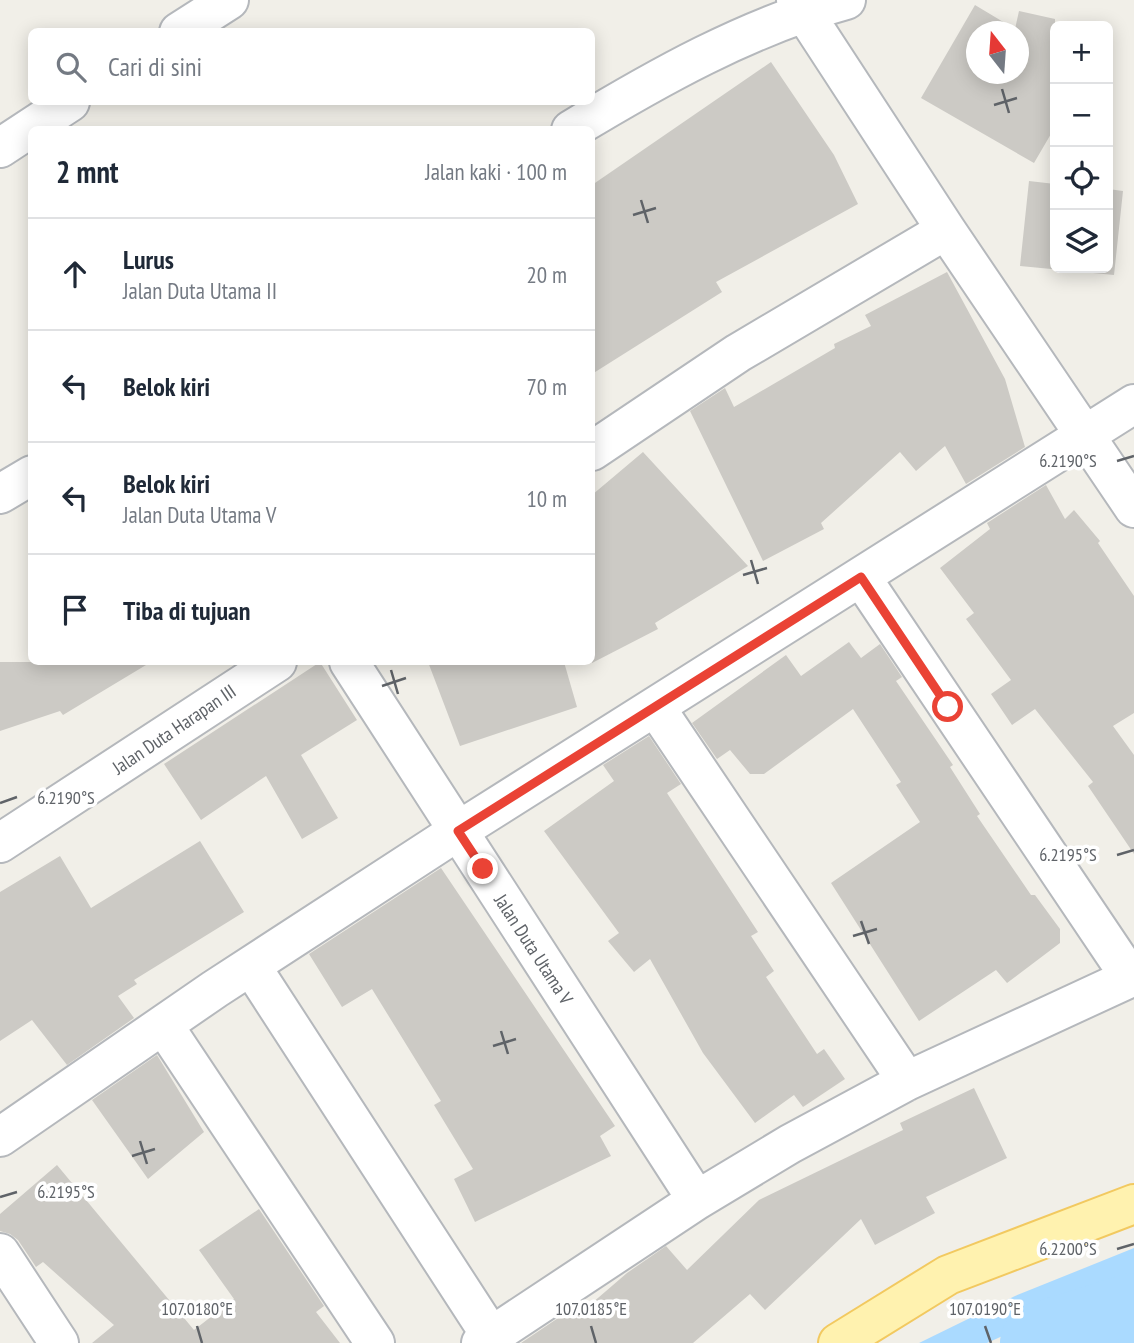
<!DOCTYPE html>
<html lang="id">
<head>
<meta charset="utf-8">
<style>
  body { margin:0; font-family:"PT Sans Narrow",sans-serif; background:#f2f2f3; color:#1f2937 }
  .controls { position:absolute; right:21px; top:21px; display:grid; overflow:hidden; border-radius:10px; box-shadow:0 4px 18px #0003 }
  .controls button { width:63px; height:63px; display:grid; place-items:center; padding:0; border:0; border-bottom:2px solid #e0e1e3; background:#fff; color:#1f2937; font:35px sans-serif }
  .compass { position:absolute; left:966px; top:21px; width:63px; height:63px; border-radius:50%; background:#fff; box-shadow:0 4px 18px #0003; rotate:343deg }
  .stop { position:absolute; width:21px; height:21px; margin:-16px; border:5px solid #ea4335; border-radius:50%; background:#fff }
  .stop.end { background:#ea4335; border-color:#fff; box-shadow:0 2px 7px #0008 }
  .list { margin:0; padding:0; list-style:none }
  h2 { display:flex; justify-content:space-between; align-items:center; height:91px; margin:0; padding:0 28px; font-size:30px }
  h2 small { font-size:23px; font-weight:400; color:#747a83 }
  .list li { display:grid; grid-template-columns:46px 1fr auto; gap:21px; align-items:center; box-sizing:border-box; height:112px; padding:0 28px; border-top:2px solid #e0e1e3 }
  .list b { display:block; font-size:26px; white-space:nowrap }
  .list p { margin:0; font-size:23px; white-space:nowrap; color:#747a83 }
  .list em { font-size:23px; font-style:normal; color:#747a83 }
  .icon { flex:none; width:38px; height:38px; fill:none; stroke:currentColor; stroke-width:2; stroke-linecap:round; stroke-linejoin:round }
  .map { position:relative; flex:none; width:1134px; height:1343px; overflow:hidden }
  .search { position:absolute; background:#fff; box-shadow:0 4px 18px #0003; left:28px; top:28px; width:567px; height:77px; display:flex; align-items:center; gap:18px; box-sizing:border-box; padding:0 24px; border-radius:10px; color:#747a83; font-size:26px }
  .panel { position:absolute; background:#fff; box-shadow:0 4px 18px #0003; left:28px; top:126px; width:567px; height:539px; border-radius:10px }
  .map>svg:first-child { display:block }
</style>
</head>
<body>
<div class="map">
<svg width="1134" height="1343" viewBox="0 0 1134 1343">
  <rect width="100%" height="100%" fill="#f1efe8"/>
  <path fill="#aadaff" d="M1134,1248V1294L1029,1324L987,1343H919L1015,1296Z"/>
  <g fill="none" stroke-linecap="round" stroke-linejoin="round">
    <path stroke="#aadaff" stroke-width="82" d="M1041,1343L1134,1314"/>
  </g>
  <path fill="#cccac5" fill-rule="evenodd" d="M975,5L1015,29L1019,11L1055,19V127L1034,163L921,98ZM976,32H1018V74H976Z
    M771,62L834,155L858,204L716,282L722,292L592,374V185Z
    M1029,181L1055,184V268H1108V189L1123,191L1114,275L1020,266Z
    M947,272L1005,379L1025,447L966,484L945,446L916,471L900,452L821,523L824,529L763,561L690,411L725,388L734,407L835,348L834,344L871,326L865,315Z
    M643,452L748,566L655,623L658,629L592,663V495Z
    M1046,485L1065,519L1074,510L1100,541L1098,543L1134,596V713L1113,726L1134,755V854L1088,786L1093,782L1035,709L1012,725L991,694L1011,680L966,619L974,613L940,568L990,529L987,523Z
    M849,642L861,658L880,644L902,677L896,681L953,765L950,767L980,814L977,816L1031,895H1035L1060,929V943L1007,983L996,970L919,1021L831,883L920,822L896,785L901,782L853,709L764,774H750L730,750L717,759L692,723L786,655L801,676Z
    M0,662H151L63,715L60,711L0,731Z
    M320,662L357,720L301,755L338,818L302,839L266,776L201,820L164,764Z
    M428,662H564L577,707L460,746Z
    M649,736L681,784L667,793L758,932L751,936L774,971L766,977L817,1054L824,1049L845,1079L803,1107L794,1095L755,1123L703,1053L650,959L634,972L608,941L619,933L544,831L614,781L603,765Z
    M200,841L244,912L134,980L137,984L118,996L134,1018L67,1065L32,1020L0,1041V892L60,856L91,908Z
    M441,868L615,1126L600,1136L611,1156L475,1222L454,1179L473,1169L434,1105L441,1101L372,989L342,1007L309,954Z
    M157,1055L204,1132L148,1179L92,1100Z
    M974,1088L1007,1158L926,1197L935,1213L875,1245L861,1219L765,1310L750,1294L693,1343H521L573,1308L577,1316L627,1273L666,1246L687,1270L759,1200L903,1130L900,1123Z
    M57,1165L194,1330L234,1299L199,1250L259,1209L324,1306L316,1312L340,1343H92L114,1325L43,1262L36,1267L18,1240L10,1234L0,1231V1214Z"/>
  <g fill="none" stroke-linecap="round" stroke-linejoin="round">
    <g stroke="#b5b8bc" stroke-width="42">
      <path id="street" d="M796,0L946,230L1134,508
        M179,32L229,0
        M571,130C657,78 747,27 846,0
        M0,148L70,102
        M592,451L738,353L946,230
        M0,494L32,475
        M861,577L1130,977
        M349,662L697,1200
        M656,708L907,1081
        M0,843L277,662
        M251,966L491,1336
        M164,1026L375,1343
        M0,1137L215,989L458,831L1134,404
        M0,1253L59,1343
        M481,1343L697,1200L790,1144L907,1081L1134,976"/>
    </g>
    <g stroke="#f2c960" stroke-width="42">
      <path id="primary" d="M838,1343L948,1275L1134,1204"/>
    </g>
    <use href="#street" stroke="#fff" stroke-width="38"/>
    <use href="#primary" stroke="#fff2af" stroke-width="38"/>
  </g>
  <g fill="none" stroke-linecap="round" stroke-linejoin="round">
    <path stroke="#ea4335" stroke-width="9" d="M483,869L458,831L861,577L948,707"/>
  </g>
  <path fill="none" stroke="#5f6368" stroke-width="2.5" d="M1002,89L1009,113M994,105L1017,98M641,200L648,223M633,215L656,208M1117,461L1134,456M751,560L758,584M743,575L767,568M391,670L398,694M382,686L406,678M0,803L17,797M1117,855L1134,850M861,921L869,944M853,936L877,929M501,1031L508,1054M493,1046L516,1039M140,1141L147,1164M132,1156L155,1149M0,1197L17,1192M1117,1249L1134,1244M197,1326L202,1343M591,1326L596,1343M985,1326L991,1343"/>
  <g text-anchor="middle" stroke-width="7" stroke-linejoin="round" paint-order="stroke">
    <g font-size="19" fill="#5f6368" stroke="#fff">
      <text transform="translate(174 729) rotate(-34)" y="7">Jalan Duta Harapan III</text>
      <text transform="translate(534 949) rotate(57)" y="7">Jalan Duta Utama V</text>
    </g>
  </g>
  <g font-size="18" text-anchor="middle" fill="#5f6368" stroke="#fff" stroke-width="7" stroke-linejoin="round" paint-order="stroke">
    <text x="1068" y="467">6.2190°S</text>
    <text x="66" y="804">6.2190°S</text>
    <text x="1068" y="861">6.2195°S</text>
    <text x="66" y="1198">6.2195°S</text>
    <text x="1068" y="1255">6.2200°S</text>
    <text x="197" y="1315">107.0180°E</text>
    <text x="591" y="1315">107.0185°E</text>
    <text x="985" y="1315">107.0190°E</text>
  </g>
</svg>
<div class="controls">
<button>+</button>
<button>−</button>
<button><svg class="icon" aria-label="locate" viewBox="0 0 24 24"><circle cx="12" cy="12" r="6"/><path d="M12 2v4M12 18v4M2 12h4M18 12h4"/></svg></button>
<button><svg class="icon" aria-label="layers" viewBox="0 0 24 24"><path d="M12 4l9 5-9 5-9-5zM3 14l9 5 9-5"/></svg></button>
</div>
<svg class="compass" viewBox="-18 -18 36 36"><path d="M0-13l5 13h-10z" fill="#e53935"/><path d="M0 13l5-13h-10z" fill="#747a83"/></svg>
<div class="stop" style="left:948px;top:707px"></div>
<div class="stop end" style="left:483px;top:869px"></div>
<div class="search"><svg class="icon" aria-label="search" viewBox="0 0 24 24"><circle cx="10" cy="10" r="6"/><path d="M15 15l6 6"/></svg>Cari di sini</div>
<section class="panel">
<h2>2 mnt<small>Jalan kaki · 100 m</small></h2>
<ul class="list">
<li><svg class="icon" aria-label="ahead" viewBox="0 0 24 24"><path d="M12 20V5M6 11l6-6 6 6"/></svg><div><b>Lurus</b><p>Jalan Duta Utama II</p></div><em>20 m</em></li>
<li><svg class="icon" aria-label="left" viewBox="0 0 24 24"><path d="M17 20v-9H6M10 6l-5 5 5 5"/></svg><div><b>Belok kiri</b></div><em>70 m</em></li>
<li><svg class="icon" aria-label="left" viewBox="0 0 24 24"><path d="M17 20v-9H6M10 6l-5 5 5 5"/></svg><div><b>Belok kiri</b><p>Jalan Duta Utama V</p></div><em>10 m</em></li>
<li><svg class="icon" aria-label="arrive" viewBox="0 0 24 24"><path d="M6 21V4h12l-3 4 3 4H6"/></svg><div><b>Tiba di tujuan</b></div></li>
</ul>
</section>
</div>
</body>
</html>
